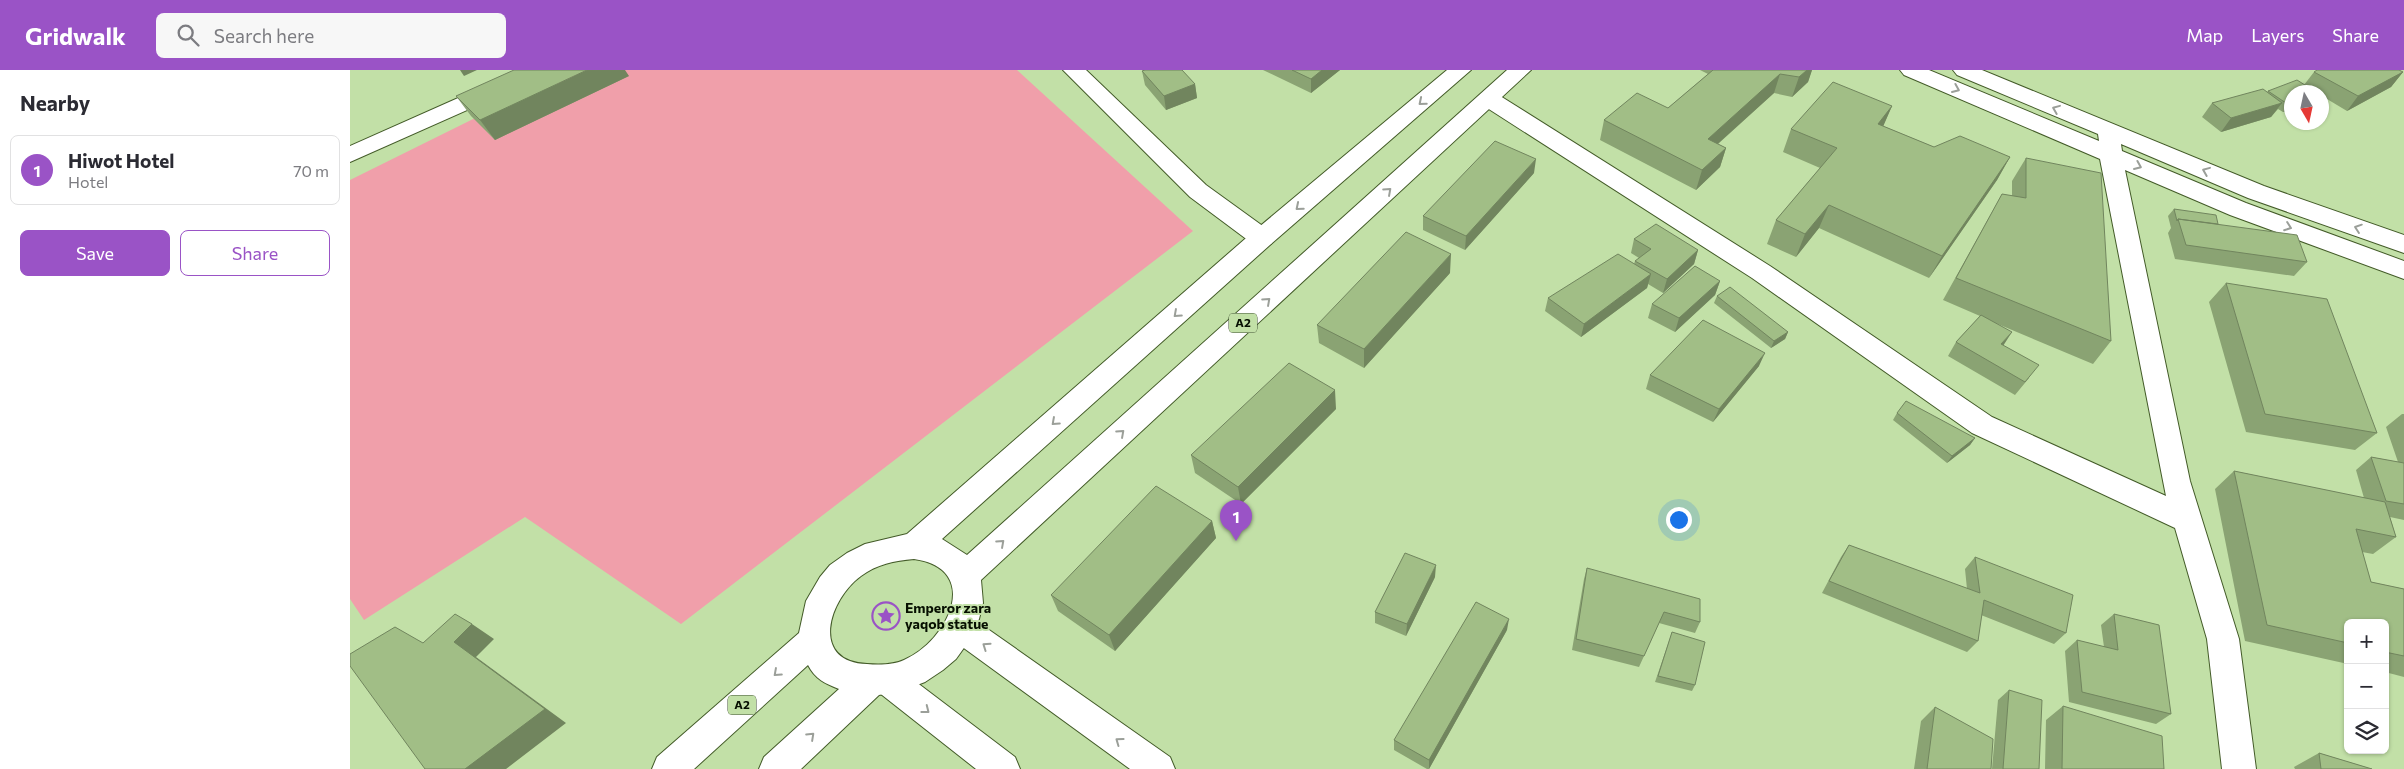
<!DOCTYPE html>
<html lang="en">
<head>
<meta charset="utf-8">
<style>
  body { margin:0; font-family:Commissioner,sans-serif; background:#f7f7f7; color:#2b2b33 }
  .controls { position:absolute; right:15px; bottom:15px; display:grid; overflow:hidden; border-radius:8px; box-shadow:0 1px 4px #0004 }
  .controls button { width:45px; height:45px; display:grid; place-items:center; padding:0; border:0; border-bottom:1px solid #e1e1e2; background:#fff; color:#2b2b33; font:25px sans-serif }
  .compass { position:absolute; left:1934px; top:15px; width:45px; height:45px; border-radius:50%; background:#fff; box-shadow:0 1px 4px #0004; rotate:171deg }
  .you { position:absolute; left:1328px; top:449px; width:18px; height:18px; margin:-12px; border:4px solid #fff; border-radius:50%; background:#1a73e8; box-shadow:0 0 0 8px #1a73e833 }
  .badge { display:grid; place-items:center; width:32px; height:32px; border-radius:50%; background:#9a53c6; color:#fff; font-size:16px; font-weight:700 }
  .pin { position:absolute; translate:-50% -41px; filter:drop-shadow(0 1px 2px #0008) }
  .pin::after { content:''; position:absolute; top:26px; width:18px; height:15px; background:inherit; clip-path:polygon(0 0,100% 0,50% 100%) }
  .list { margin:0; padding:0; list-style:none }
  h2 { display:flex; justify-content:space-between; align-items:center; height:65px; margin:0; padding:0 20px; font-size:21px }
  h2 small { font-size:16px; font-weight:400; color:#7c7c81 }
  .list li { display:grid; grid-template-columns:32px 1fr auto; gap:15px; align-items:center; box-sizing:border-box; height:70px; margin:0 10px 10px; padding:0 10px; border:1px solid #e1e1e2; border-radius:8px }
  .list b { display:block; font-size:19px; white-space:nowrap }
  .list p { margin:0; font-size:16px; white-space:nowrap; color:#7c7c81 }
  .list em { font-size:16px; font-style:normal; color:#7c7c81 }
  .actions { display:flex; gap:10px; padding:15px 20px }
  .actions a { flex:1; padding:11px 0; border:1px solid #9a53c6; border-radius:8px; text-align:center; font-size:18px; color:#9a53c6 }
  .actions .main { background:#9a53c6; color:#fff }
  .icon { flex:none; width:28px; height:28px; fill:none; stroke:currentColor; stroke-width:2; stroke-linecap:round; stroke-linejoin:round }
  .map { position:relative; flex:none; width:2054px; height:699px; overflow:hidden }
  header { display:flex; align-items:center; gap:30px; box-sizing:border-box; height:70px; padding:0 25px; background:#9a53c6; color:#fff }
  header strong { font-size:24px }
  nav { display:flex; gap:28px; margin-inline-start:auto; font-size:18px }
  .search { width:350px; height:45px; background:#f7f7f7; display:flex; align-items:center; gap:12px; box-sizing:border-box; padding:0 18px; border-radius:8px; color:#7c7c81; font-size:19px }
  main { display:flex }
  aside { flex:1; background:#fff }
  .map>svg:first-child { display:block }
</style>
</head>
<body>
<header>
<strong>Gridwalk</strong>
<div class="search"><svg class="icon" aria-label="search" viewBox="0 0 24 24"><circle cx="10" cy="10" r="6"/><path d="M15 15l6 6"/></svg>Search here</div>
<nav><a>Map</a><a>Layers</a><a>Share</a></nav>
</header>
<main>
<aside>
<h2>Nearby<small></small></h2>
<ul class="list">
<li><span class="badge">1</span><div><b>Hiwot Hotel</b><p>Hotel</p></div><em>70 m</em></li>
</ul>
<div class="actions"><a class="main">Save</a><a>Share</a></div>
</aside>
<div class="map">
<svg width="2054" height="699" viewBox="0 0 2054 699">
  <rect width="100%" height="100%" fill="#c2e0a7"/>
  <path fill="#f09faa" d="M222,0H667L843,161L331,554L175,447L14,550L0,529V110Z"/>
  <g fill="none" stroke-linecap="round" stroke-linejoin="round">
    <g stroke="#435b28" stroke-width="2">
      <path id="minor" d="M171,0H200L196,5L0,92V76Z
        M713,0H736L856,115L921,162L924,168L921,174L912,176L903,174L840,127Z
        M1550,0H1579L1749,71L1748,64L1607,5L1603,0H1632L1914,116L2054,165V183L1898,128L1771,74L1772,81L1896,133L2054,191V209L1880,145L1775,100L1840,411L1889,569L1906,699H1872L1857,569L1825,458L1622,363L1402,208L1131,34L1128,29L1131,24L1139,22L1147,24L1420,196L1642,347L1816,426L1750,89L1554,5Z
        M611,544L622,548L820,687L825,699H780L600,568L595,558L600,548Z
        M538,595L549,599L665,687L670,699H626L527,621L522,610L527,599Z"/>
    </g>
    <g stroke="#435b28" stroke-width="2">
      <path id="highway" d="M1097,0H1121L921,174L592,469L617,485L1157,0H1181L631,510L633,533L629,549L616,575L606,589L593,600L575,612L554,620L529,625L451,699H409L414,687L489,619C476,614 465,609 458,595L344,699H302L307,687L449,563L456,531L470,507L480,495L497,483L515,474L557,464L903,162ZM564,489C633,499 598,571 554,590C543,595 529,595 517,594C460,592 478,530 511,506C527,494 544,491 564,489Z"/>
    </g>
    <use href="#minor" fill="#fff" fill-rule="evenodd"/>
    <use href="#highway" fill="#fff" fill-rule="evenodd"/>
  </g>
  <path fill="#8aa373" d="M913,0H990L961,23Z
    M1350,0H1462L1458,12L1442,27L1424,23L1368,74L1376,78L1370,97L1346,120L1250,70L1254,50L1318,38L1358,4Z
    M792,1L845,14L847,28L816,40L795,15Z
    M1964,2H2053L2041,17L1997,41L1972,26V22H1942V39L1933,42L1928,39L1921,47L1871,62L1852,47L1862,33L1917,22L1918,21L1954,15Z
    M279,6L145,70L121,46L106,26Z
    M1542,36L1533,56L1584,77L1660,87L1647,110L1579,208L1469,158L1446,187L1417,174L1426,150L1470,98L1433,82L1441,59Z
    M1676,88L1761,271L1743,294L1643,252L1653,275L1679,308L1665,325L1598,286L1606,272L1630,246L1593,230L1652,124L1662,126V111Z
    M1184,103L1115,180L1073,160V146Z
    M1824,139L1868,154L1957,192L1944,206L1825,189L1818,163L1821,158L1818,146Z
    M1284,169L1348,180L1344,194L1313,223L1298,214L1297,218L1231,267L1195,241L1198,228L1284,194L1285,191L1289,188L1281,183Z
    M1100,203L1014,298L969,273L967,255Z
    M1370,211L1365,225L1325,262L1298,248L1302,234Z
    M1876,213L2027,363L2005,380L1896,362L1859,232Z
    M1367,226L1438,262L1435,269L1421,278L1364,233Z
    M1409,296L1363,352L1296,319L1300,305Z
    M986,339L891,434L845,403L841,385Z
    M1547,343L1625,368L1620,375L1597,393L1543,350Z
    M2052,344H2054V450L2040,447L2046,467L2023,484L2012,482L2021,512L2054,519V607L2035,602V553H1998V594L1895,571L1865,419L1884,401L2014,428L2006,400L2021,387L2048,392L2036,357Z
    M862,451L866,468L765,581L708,541L701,525Z
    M1499,475L1617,519L1615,499L1625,487L1716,563L1704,574L1631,545L1628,571L1617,582L1472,523L1491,487Z
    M1237,498L1350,552L1345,563L1309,553L1289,597L1222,580L1234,509Z
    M1085,507L1056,566L1025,553V542Z
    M1764,544L1821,644L1806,654L1719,632L1715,581L1727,570L1754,577L1751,555Z
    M1157,560L1079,699H1077L1044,680V670Z
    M1322,562L1345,615L1342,621L1305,612L1320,568Z
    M1659,620L1689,699H1642L1648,630Z
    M1713,636L1814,699H1695L1696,650Z
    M1585,637L1641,699H1564L1571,651Z
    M1969,683L2022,699H1945L1944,697Z"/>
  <path fill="#71855e" d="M110,0H127L114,6Z
    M237,0H275L279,6L145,70L130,50Z
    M972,0H990L961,23V9Z
    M1457,0H1462L1458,12L1442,27L1449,7Z
    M2053,2L2041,17L1997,41L2008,26Z
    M1430,4L1424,23L1352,88L1358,69Z
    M845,14L847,28L816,40L814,26Z
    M1932,33L1921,47L1871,62L1881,48Z
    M1942,34V39L1933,42L1939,35Z
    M1542,36L1532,59L1528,54Z
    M1376,78L1370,97L1346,120L1352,100Z
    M1660,87L1647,110L1579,208L1592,186Z
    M1186,89L1184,103L1115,180L1116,166Z
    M1479,135L1469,158L1446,187L1455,164Z
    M1348,180L1344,194L1313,223L1317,209Z
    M1101,184L1100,203L1014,298V279Z
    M1301,204L1297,218L1231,267L1234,254Z
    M1370,211L1365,225L1325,262L1329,248Z
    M1438,262L1435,269L1421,278L1424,271Z
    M1662,262L1653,276L1651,274Z
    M1415,283L1409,296L1363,352L1369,339Z
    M985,320L986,339L891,434L888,417Z
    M1625,368L1620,375L1597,393L1602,386Z
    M862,451L866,468L765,581L759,565Z
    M1086,495L1085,507L1056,566L1057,554Z
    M1159,549L1157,560L1079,699V690Z
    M122,554L144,569L126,587L216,653L156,699H115L104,572Z"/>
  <path fill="#a1be86" stroke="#71855e" d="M164,0H237L130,50L106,26Z
    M795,0H832L845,14L814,26L792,1Z
    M942,0H972L961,9Z
    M1363,0H1457L1449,7L1430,4L1358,69L1376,78L1352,100L1254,50L1287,23L1318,38Z
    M1967,0H2049L2053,2L2008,26L1964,2Z
    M1947,10L1966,22H1942V34L1939,35L1918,21Z
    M1483,12L1542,36L1528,54L1584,77L1610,66L1660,87L1592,186L1479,135L1455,164L1426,150L1487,78L1441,59Z
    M1913,19L1932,33L1881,48L1862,33Z
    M1145,71L1186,89L1116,166L1073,146Z
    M1676,88L1751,103L1761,271L1606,208L1652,124L1676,128Z
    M1824,139L1866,145L1868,154L1828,149L1827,151Z
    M1828,149L1947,165L1957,192L1836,175Z
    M1306,154L1348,180L1317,209L1285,191L1301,179L1284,169Z
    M1056,162L1101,184L1014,279L967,255Z
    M1268,184L1301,204L1234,254L1198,228Z
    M1345,196L1370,211L1329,248L1302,234Z
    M1876,213L1977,229L2027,363L1915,344Z
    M1380,217L1438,262L1424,271L1367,226Z
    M1631,245L1662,262L1651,274L1689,295L1675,312L1606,272Z
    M1353,250L1415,283L1369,339L1300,305Z
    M939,293L985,320L888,417L841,385Z
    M1556,331L1625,368L1602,386L1547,343Z
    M2021,387L2054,393V434L2036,431Z
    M1884,401L2035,432L2046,467L2006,459L2021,512L2054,519V586L2035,582V553H1998V573L1917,555Z
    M806,416L862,451L759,565L701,525Z
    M1499,475L1630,523L1625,487L1723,525L1716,563L1634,530L1628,571L1479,511Z
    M1055,483L1086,495L1057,554L1025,542Z
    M1237,498L1350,529V552L1314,542L1294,586L1226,569Z
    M1126,532L1159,549L1079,690L1044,670Z
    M105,544L122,554L104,572L195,639L115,699H75L0,596V584L45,557L73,573Z
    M1764,544L1809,555L1821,644L1732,622L1727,570L1768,580Z
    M1322,562L1355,572L1345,615L1308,606Z
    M1659,620L1692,630L1689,699H1653Z
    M1713,636L1812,666L1814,699H1712Z
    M1585,637L1643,669L1641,699H1577Z
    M1969,683L2022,699H1971Z"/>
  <defs><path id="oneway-chevron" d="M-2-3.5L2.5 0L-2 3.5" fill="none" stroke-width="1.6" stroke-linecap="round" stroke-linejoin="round" transform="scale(1.25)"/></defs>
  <g stroke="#9b9f99">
    <use href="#oneway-chevron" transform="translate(1606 19) rotate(23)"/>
    <use href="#oneway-chevron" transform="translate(1072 32) rotate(140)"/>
    <use href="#oneway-chevron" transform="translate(1706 39) rotate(-158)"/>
    <use href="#oneway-chevron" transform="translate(1788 96) rotate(23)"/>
    <use href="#oneway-chevron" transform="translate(1856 101) rotate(-158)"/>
    <use href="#oneway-chevron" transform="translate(1038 121) rotate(-42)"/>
    <use href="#oneway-chevron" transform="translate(949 137) rotate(140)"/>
    <use href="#oneway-chevron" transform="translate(1938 157) rotate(20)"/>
    <use href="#oneway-chevron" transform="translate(2008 158) rotate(-161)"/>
    <use href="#oneway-chevron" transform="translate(917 231) rotate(-42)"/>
    <use href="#oneway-chevron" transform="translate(827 244) rotate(138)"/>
    <use href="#oneway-chevron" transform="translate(705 352) rotate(138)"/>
    <use href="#oneway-chevron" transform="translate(771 363) rotate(-42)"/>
    <use href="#oneway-chevron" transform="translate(651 473) rotate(-42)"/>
    <use href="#oneway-chevron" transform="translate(636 576) rotate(-145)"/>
    <use href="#oneway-chevron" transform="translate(427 603) rotate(138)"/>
    <use href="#oneway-chevron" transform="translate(576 640) rotate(38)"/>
    <use href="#oneway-chevron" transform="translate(461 666) rotate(-43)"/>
    <use href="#oneway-chevron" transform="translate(769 671) rotate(-144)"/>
  </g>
  <defs>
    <g id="sight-ring" transform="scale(1.4375)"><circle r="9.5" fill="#c2e0a7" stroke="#9a53c6" stroke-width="1.5"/><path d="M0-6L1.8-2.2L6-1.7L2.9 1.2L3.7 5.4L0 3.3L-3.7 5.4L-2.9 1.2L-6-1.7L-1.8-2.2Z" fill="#9a53c6"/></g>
  </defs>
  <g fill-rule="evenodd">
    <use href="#sight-ring" x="536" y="546"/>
  </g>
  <g text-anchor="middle" stroke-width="4" stroke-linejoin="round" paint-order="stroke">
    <g fill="#c2e0a7" stroke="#3e4e32" stroke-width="1">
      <rect x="879" y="243.5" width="28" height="19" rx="4"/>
      <rect x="378" y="625.5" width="28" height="19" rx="4"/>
    </g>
    <g font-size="12" font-weight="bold" fill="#060f00">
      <text x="893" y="257">A2</text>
      <text x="392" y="639">A2</text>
    </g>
    <g font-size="14" font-weight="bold" fill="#060f00" stroke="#c2e0a7" text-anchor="start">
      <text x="555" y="543">Emperor zara<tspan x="555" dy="16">yaqob statue</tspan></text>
    </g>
  </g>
</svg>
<div class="controls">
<button>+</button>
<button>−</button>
<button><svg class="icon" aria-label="layers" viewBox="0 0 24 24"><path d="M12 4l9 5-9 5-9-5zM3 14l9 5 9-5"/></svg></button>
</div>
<svg class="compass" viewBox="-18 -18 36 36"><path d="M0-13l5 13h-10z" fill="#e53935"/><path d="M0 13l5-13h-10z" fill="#7c7c81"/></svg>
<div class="you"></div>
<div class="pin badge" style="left:886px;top:471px">1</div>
</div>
</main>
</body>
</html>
